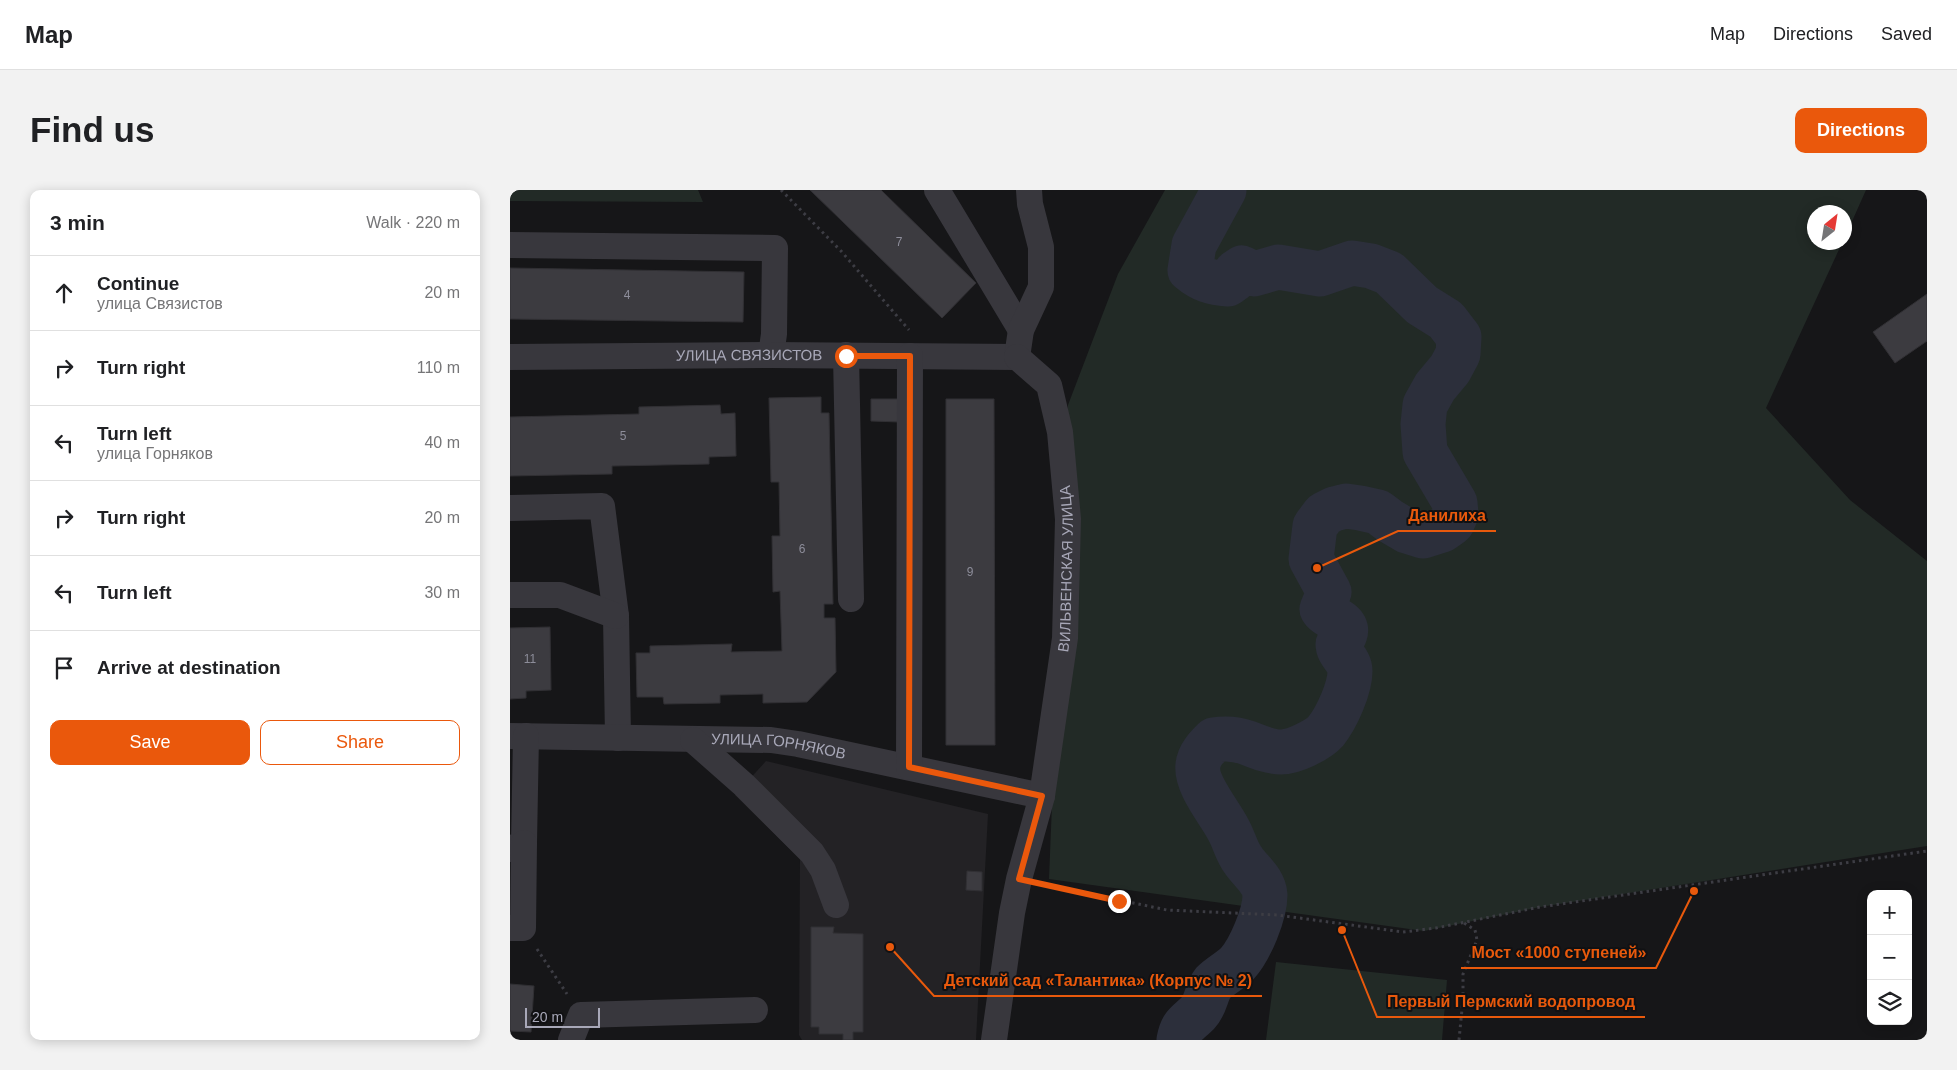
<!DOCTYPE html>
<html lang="en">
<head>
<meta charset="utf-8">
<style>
  body { margin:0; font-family:Helvetica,sans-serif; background:#f2f2f2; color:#202124 }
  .controls { position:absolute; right:15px; bottom:15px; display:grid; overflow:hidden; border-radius:10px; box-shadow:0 2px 12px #0003 }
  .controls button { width:45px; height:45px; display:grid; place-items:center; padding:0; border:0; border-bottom:1px solid #e0e0e0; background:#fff; color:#202124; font:25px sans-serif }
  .compass { position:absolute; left:1297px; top:15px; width:45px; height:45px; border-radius:50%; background:#fff; box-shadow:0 2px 12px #0003; rotate:30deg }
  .scale { position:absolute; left:15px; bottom:12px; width:75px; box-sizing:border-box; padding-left:5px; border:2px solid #a8a8b8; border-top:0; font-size:14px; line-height:18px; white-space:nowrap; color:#a8a8b8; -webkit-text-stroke:4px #111113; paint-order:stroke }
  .stop { position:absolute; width:15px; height:15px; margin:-11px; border:4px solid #ea580c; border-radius:50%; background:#fff }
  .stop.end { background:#ea580c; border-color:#fff; box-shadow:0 1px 5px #0008 }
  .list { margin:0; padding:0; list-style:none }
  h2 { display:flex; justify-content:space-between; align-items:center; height:65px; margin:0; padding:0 20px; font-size:21px }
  h2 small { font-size:16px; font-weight:400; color:#757577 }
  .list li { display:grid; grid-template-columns:32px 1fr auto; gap:15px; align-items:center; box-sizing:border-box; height:75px; padding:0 20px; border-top:1px solid #e0e0e0 }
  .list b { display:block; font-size:19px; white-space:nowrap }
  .list p { margin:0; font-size:16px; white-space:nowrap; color:#757577 }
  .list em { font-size:16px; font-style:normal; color:#757577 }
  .actions { display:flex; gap:10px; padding:15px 20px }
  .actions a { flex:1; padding:11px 0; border:1px solid #ea580c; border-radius:10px; text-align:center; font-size:18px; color:#ea580c }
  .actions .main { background:#ea580c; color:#fff }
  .icon { flex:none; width:28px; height:28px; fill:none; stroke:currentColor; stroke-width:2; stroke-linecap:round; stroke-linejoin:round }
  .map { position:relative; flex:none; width:1417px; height:850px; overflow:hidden; border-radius:10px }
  header { display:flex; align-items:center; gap:30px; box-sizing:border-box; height:70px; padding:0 25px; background:#fff; border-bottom:1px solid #e0e0e0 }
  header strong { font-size:24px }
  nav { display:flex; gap:28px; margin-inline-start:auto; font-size:18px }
  .intro { display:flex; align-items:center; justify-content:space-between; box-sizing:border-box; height:120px; padding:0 30px }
  h1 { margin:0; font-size:35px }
  .button { padding:12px 22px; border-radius:10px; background:#ea580c; color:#fff; font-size:18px; font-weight:700 }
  main { display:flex; gap:30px; padding:0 30px }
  aside { flex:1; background:#fff; border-radius:10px; box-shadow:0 2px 12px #0003 }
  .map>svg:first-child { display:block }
</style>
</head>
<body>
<header>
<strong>Map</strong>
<nav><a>Map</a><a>Directions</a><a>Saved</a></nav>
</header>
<div class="intro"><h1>Find us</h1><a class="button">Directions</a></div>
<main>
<aside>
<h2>3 min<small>Walk · 220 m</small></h2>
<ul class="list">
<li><svg class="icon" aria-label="ahead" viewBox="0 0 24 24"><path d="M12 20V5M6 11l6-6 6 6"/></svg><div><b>Continue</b><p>улица Связистов</p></div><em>20 m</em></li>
<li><svg class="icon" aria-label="right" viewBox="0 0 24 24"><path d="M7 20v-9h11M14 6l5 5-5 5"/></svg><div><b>Turn right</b></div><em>110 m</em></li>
<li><svg class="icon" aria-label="left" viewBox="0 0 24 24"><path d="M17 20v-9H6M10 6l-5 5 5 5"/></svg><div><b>Turn left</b><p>улица Горняков</p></div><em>40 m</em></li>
<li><svg class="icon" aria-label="right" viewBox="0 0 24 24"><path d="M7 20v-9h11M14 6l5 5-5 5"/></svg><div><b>Turn right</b></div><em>20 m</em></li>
<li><svg class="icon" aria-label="left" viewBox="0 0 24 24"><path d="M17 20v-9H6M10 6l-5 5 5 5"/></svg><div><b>Turn left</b></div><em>30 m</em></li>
<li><svg class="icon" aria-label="arrive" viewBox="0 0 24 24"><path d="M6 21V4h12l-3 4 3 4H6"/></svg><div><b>Arrive at destination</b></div></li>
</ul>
<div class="actions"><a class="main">Save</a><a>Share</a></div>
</aside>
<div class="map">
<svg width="1417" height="850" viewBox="0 0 1417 850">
  <rect width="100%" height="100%" fill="#161618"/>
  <path fill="#232225" d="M256,571L478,624L466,850H292L289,845L290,669L225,605Z"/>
  <path fill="#222a26" d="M0,0H188L193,12L0,11Z
    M655,0H1356L1335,47L1334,22H1304V52L1332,53L1256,218L1340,310L1417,371V656L1030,717L914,741L539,689L558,215L608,84Z
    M766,772L937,790L932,850H756Z"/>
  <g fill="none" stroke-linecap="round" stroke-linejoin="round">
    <path stroke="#2c2f3b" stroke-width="45" d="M669,850C672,834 677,834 688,823C696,815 696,802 703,793C710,786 720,781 727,774C740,760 755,724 755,705C754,690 740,681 733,670C726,661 724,649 718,639C710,623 685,594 688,575C689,565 697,557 704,550C715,548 727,549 738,553C748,557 760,562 771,562C784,562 808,550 816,541C827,527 840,498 840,481C840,470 828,464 828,454C830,450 834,448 835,444C840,431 817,428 812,419L819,402L801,369L805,336L814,324L824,319L836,316L850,318L868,322L880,331L897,341L913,346L932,340L942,333L946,324L945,313L915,262L913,234L915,215L925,197L940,179L948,164L949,147L936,130L912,115L879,83L861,76L842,73L810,84L768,77L744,84L732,78L726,82L725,89L718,94C702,93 692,90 680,80L684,55L714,0"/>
  </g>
  <path fill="#3c3b40" stroke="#313034" d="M300,0H371L466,93L432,128Z
    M0,78L234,82L233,132L0,129Z
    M1417,104V151L1385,173L1363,142Z
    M311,207V223H319L323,414H314V428H325L326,482L297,512L253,513V504L210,505V513L154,514L153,507H127L126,463H140V456L222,454L221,462L272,461L270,401L263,402L262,346H270L269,292H261L259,208Z
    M361,209H390V232L361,231Z
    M436,209H484L485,555H436Z
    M210,215L211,224L225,223L226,266L199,267V274L102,276V284L0,286V227L129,224V217Z
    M40,437L41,500L16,501V508L0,509V438Z
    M457,681L472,682V701L456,700Z
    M301,737H324L323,743L353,744V842H343V850H333V844H309V837H301Z
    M0,794L24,796L21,842L0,841Z"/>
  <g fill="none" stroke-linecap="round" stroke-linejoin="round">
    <path stroke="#3d3d44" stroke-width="3" stroke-dasharray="2.5 4" stroke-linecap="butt" d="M271,0L331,61L399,140
      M533,694L657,720L767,725L893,742L926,738L1030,717L1417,661
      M27,759L57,804
      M949,850L953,809V784L967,750L965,740L954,733"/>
    <g stroke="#38373d" stroke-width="26">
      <path d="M427,0L511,140"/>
      <path d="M0,55L265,58L264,144L261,165"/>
      <path d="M336,165L341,409"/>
      <path id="s1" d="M0,167L261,165L507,167"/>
      <path d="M507,167L511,140L531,97V57L520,14L519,0"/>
      <path d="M0,318L92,316L106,426L108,548"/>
      <path d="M0,405H50L106,426"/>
      <path id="s2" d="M0,546L261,550L288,554L532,606"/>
      <path d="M183,550L234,595L302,663L313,680L326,715"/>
      <path d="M399,577L400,166"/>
      <path d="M0,659L14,653L16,546"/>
      <path d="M0,738H13L14,653"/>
      <path d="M61,850L71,825L245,820"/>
      <path id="s3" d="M484,850L502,723L509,689L532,606L555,448L558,329L550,242L539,195L507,167"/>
    </g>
  </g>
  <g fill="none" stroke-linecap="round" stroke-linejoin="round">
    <path stroke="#ea580c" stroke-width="6" d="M336,166H400L399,577L532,606L509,689L609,711"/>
  </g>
  <g text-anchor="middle" stroke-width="4" stroke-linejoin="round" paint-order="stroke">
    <g font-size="12" fill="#8d8d9a">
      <text x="389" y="56">7</text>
      <text x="117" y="109">4</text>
      <text x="113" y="250">5</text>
      <text x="292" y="363">6</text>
      <text x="460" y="386">9</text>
      <text x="20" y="473">11</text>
    </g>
    <g font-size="15" fill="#a8a8b8" stroke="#111113">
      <text dy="5" stroke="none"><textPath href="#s1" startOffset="239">УЛИЦА СВЯЗИСТОВ</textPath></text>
      <text dy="5" stroke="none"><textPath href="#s3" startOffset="478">ВИЛЬВЕНСКАЯ УЛИЦА</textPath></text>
      <text dy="5" stroke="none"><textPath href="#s2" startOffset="269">УЛИЦА ГОРНЯКОВ</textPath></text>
    </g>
  </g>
  <path fill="none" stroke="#e8590c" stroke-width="2" d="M807 378L888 341H986M1184 701L1146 778H951M380 757L424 806H752M832 740L867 827H1135"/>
  <g fill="#e8590c" stroke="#111113" stroke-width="2">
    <circle cx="807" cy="378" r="5"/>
    <circle cx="1184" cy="701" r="5"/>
    <circle cx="380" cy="757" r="5"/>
    <circle cx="832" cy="740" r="5"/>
  </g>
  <g font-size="16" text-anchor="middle" font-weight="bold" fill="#e8590c" stroke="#111113" stroke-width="4" stroke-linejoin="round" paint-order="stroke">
    <text x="937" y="331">Данилиха</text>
    <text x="1049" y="768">Мост «1000 ступеней»</text>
    <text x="588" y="796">Детский сад «Талантика» (Корпус № 2)</text>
    <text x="1001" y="817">Первый Пермский водопровод</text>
  </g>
</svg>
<div class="controls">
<button>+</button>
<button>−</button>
<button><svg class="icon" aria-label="layers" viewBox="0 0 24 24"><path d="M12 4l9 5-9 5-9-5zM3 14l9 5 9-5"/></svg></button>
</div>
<svg class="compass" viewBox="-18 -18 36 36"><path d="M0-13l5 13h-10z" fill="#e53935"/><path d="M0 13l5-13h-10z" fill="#757577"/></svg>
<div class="scale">20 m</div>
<div class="stop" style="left:336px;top:166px"></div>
<div class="stop end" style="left:609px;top:711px"></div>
</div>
</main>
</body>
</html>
